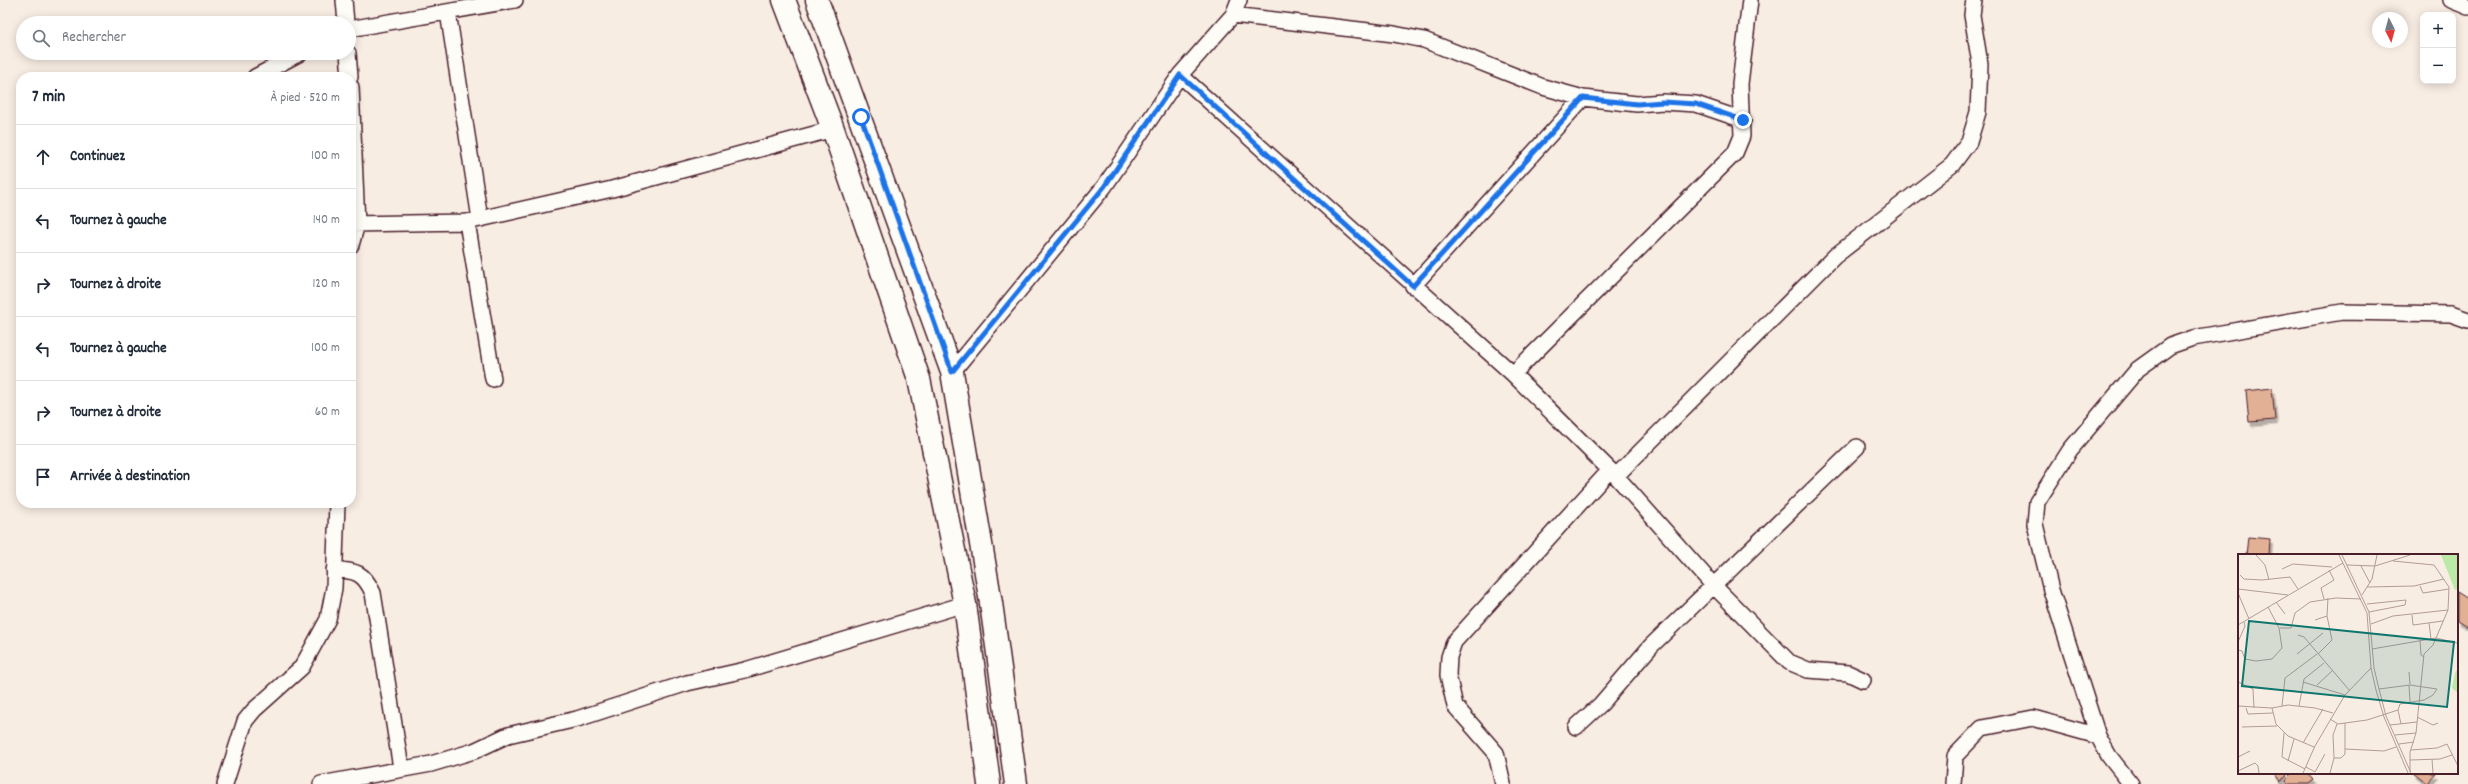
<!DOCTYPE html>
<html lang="fr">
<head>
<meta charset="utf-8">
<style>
  body { margin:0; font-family:Dekko,sans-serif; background:#f6f6f7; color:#1f2937 }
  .controls { position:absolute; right:12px; top:12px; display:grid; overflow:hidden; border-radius:8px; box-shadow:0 2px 10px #0003 }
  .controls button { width:36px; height:36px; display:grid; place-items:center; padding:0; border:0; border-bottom:1px solid #e0e1e3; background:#fff; color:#1f2937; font:20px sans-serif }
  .compass { position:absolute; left:2372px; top:12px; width:36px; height:36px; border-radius:50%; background:#fff; box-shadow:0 2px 10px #0003; rotate:174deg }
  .stop { position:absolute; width:12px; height:12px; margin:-9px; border:3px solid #1a73e8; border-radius:50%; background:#fff }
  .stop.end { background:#1a73e8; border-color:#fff; box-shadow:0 1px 4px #0008 }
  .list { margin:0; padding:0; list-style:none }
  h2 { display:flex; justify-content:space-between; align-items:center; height:52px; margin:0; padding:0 16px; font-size:17px }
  h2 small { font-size:13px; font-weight:400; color:#747a83 }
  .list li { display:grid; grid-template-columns:26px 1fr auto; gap:12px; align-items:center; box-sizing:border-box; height:64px; padding:0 16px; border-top:1px solid #e0e1e3 }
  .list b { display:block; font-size:15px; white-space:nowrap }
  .list em { font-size:13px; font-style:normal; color:#747a83 }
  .icon { flex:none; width:22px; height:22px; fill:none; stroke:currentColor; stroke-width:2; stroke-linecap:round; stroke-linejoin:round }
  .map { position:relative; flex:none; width:2468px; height:784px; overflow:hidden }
  .search { position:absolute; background:#fff; box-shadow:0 2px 10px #0003; left:16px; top:16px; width:340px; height:44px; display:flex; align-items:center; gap:10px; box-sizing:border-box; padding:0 14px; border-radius:22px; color:#747a83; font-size:15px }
  .panel { position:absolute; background:#fff; box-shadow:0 2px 10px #0003; left:16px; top:72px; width:340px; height:436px; border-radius:16px }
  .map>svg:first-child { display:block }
</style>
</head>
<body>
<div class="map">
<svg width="2468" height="784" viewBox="0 0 2468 784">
  <defs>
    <filter id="shadow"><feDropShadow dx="2.5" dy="4.5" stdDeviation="0" flood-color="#0004"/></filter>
  </defs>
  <rect width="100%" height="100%" fill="#f8ede3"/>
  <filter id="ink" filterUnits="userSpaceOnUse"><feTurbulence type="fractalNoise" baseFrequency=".025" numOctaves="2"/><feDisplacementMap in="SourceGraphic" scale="8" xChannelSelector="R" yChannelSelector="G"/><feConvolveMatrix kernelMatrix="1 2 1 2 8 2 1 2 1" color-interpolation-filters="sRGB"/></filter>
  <g filter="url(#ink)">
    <path fill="#e2b095" stroke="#4a1f2b" filter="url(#shadow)" d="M2272,388L2275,420L2249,422L2246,391Z
      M2248,537L2270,539L2269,555H2246Z
      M2457,592L2468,599V628L2457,621Z
      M2274,773H2285L2287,776L2280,781Z
      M2293,773H2308L2314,780L2309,784H2290L2286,780Z
      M2413,773H2437L2427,784Z"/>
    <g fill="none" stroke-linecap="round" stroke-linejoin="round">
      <g stroke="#4a1f2b" stroke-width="18">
        <path id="street" d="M344,0L346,23
          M2451,0L2468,7
          M448,12L480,219
          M1233,15L1394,34L1424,40L1543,87L1583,98L1637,104L1663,102L1696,104L1743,120
          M349,29L515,0
          M348,53L350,77
          M1180,75L1513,374L1616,476L1713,585L1789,662L1808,670L1848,673L1863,680
          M255,77L300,53
          M351,87L357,224L351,245
          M467,222L493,379
          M351,224L467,222L480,219L612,189L833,129
          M1413,286L1583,98
          M952,372L1104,187L1180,75L1233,15L1239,0
          M1513,374L1735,153L1742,136L1740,84L1750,0
          M1616,476L1835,256L1952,165L1969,142L1978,112L1980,64L1972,15L1974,0
          M334,570C356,570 364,573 373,593L401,768
          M1576,727L1601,704L1651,646L1857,447
          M225,784L245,721L254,710L302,667L328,619L334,588L337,503
          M321,784L431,764L474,751L508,735L577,719L687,683L745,670L965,604
          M1503,784L1496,753L1455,706L1448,675L1449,657L1454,642L1610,470
          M1953,784L1955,756L1982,728L2033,718L2098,736
          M2131,784L2109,756L2098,736L2051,590L2035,524L2037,502L2070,450L2138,369L2170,346L2193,338L2342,312L2451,314L2468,320"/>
      </g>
      <g stroke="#4a1f2b" stroke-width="25">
        <path id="secondary" d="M784,0L833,129L919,379L965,604L989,784
          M817,0L952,372L991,603L1016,784"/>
      </g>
      <use href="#street" stroke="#fdfcf7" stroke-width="15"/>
      <use href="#secondary" stroke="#fdfcf7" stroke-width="22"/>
    </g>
  </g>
  <g fill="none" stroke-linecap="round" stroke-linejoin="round" filter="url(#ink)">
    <path stroke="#1a73e8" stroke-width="5" d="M861,117L952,372L1104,187L1180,75L1413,286L1583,98L1637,104L1663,102L1696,104L1743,120"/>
  </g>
  <g transform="translate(2238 554)">
    <rect width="220" height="220" fill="#f8ede3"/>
    <path d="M203,1H220V35L217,36ZM220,114V139L214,134L217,119Z" fill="#bbe9a7"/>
    <path fill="none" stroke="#b29b99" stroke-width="1" d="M18,1L27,11L31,26M101,1L129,59L133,114L138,136L146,163L170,219M104,1L131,58L136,114L141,135L148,162L173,219M155,7L196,11L211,33L210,56L195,91L186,100L178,179L172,198V218M109,11L137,12L172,1M123,12L132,29M44,15L55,10L94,13M2,21L6,25L24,26L52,23L60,35M182,32L185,39L211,35M129,33L176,32L206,25M0,35L50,41M0,39L11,65M124,41L134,25L139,1M86,45L83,34L96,26L91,16M38,48L47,60M129,50L168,46L167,51L131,58M174,61L175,71L205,67M77,66L89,62M191,69L193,85M133,70L155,62L210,56M0,71L105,9M42,74H53L57,59L72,48L98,44L123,45M60,81L66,83L112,137M182,86L183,101L186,103M0,88L7,72L6,68M134,95L198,84L219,89M0,96L4,97L7,105L18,107L34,105L44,94L41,74L30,53M59,100L85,79M80,100L94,86L89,62L90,44M171,118L172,130M0,128L15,135L16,154M65,128L107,141M79,131L94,117M171,131L172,148M141,135L172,131L199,135L195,141L186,146L162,150L160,156L163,170M0,152L34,154L50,151L77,154L95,159M44,152L47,124L79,100M61,152L66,125L86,109M8,154L10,160L35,159M34,154L38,170L50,182L76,193M179,163L195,171L200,169M92,165L100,170L129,166L160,156M152,171L179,168M4,173L39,172M46,179L44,203L67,215M157,181L178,179M65,189L85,155M161,190L176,188M107,195L146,197L158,193M173,196L199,194L209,190L220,212M0,203L12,197M96,204H103L107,200V169M194,205L195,219M172,206L202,205L214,201M50,207L56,185M68,213L77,218L87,200M0,217L17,209L20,212L21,219M65,219L77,192L107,141L133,114M92,219L96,204L95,181L99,170"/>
    <path fill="#0f766e" fill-opacity="0.15" stroke="#0f766e" stroke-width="2" d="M11,67L216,88L209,153L4,132Z"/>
    <rect width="220" height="220" fill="none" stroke="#4a1f2b" stroke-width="2"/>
  </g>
</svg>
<div class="controls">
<button>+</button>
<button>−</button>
</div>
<svg class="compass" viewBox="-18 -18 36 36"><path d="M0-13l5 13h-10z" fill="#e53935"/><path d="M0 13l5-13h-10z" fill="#747a83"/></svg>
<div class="stop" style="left:861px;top:117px"></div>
<div class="stop end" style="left:1743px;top:120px"></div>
<div class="search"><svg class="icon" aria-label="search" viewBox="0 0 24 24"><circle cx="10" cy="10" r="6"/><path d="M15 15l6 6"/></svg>Rechercher</div>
<section class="panel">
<h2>7 min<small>À pied · 520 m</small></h2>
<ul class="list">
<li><svg class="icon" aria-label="ahead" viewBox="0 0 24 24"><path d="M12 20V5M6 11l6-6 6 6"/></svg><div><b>Continuez</b></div><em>100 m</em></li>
<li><svg class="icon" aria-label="left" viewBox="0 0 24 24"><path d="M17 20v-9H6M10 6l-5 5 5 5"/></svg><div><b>Tournez à gauche</b></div><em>140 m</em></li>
<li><svg class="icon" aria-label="right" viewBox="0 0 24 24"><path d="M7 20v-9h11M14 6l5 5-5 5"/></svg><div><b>Tournez à droite</b></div><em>120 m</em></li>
<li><svg class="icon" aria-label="left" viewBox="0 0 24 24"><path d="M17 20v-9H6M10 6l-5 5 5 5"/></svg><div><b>Tournez à gauche</b></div><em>100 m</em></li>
<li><svg class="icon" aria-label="right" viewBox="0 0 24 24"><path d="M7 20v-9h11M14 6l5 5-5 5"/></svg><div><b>Tournez à droite</b></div><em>60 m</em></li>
<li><svg class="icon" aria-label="arrive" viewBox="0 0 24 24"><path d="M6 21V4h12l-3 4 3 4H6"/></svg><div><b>Arrivée à destination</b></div></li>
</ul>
</section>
</div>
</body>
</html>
